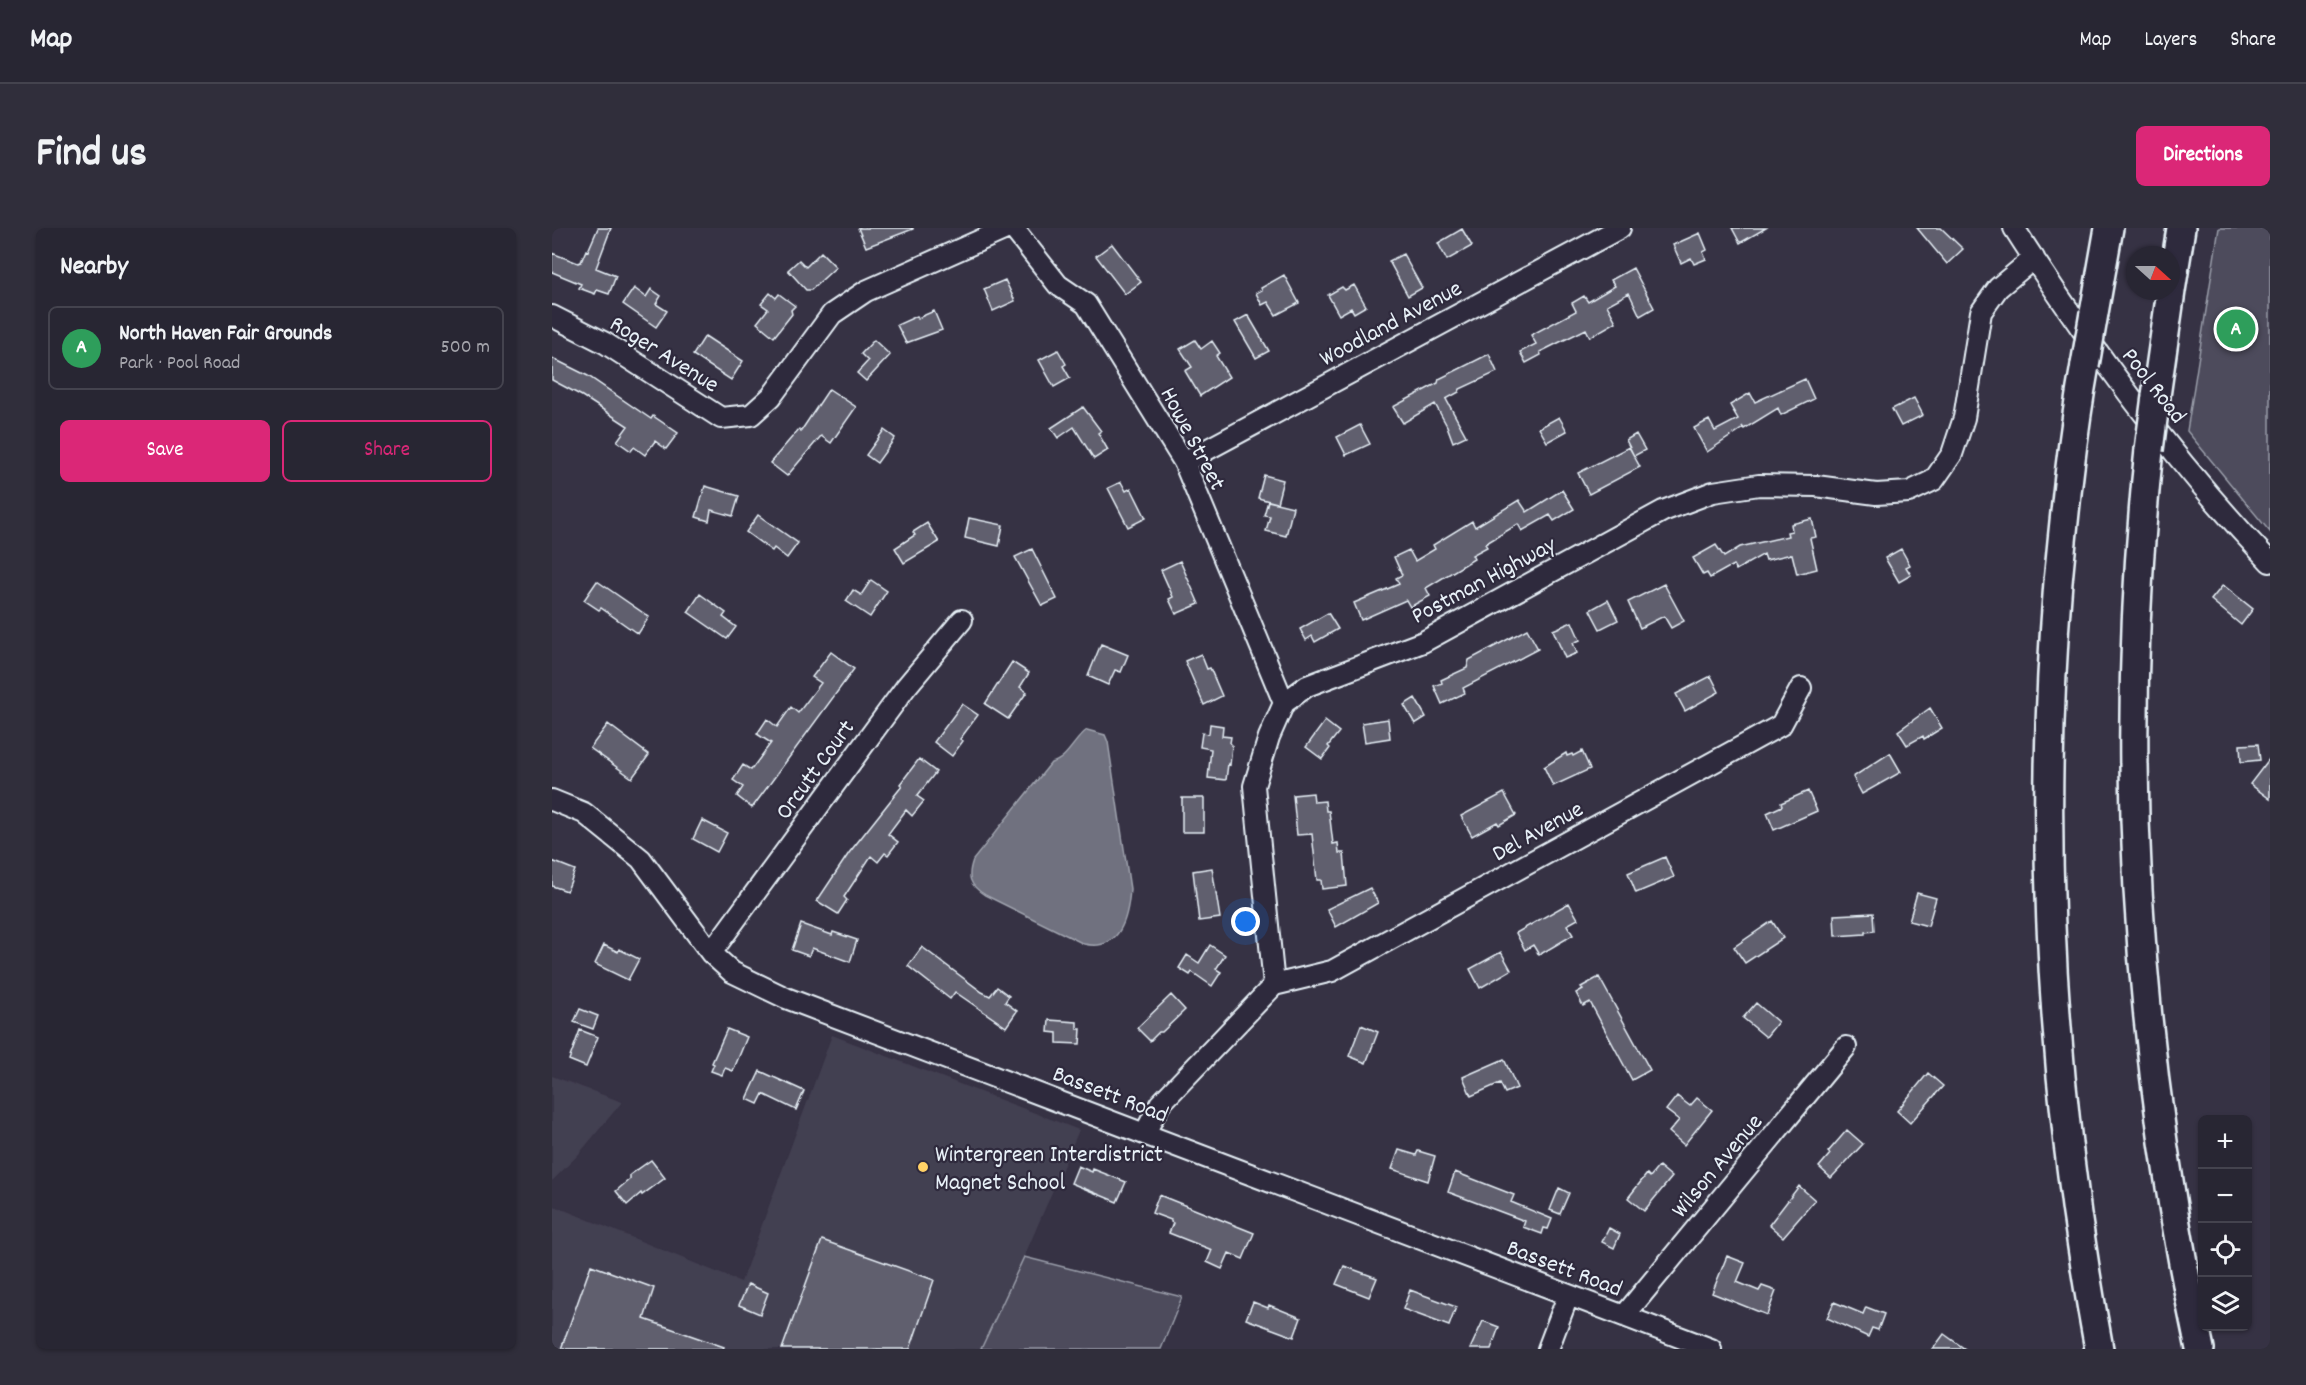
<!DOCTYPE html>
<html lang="en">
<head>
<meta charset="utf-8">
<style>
  body { margin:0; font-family:Dekko,sans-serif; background:#302e3b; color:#f1f3f6 }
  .controls { position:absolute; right:18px; bottom:18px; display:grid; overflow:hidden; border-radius:9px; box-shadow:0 2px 4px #0004 }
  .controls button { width:54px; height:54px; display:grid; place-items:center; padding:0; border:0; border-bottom:2px solid #44434e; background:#282633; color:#f1f3f6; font:30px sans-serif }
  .compass { position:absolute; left:1574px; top:18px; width:54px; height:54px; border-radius:50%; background:#282633; box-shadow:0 2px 4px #0004; rotate:111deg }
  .you { position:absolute; left:694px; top:694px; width:21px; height:21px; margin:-15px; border:4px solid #fff; border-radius:50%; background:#1a73e8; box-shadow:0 0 0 9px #1a73e833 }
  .badge { display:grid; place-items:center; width:39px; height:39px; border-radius:50%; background:#db2777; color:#fff; font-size:20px; font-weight:700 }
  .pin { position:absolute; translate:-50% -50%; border:3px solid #fff; box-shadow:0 2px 6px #0006 }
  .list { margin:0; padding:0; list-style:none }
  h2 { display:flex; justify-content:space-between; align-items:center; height:78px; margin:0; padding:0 24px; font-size:26px }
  h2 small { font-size:20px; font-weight:400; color:#a5a5ac }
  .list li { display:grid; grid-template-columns:39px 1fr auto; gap:18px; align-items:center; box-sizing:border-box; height:84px; margin:0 12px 12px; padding:0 12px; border:2px solid #44434e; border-radius:9px }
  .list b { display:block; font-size:22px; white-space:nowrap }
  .list p { margin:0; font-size:20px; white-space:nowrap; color:#a5a5ac }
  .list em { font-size:20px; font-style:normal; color:#a5a5ac }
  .actions { display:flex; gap:12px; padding:18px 24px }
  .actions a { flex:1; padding:14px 0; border:2px solid #db2777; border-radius:9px; text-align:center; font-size:21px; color:#db2777 }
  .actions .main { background:#db2777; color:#fff }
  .icon { flex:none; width:33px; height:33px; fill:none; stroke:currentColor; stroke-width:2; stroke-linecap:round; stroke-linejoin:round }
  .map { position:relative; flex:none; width:1718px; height:1121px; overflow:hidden; border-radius:9px }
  header { display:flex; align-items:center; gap:36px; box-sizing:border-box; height:84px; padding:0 30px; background:#282633; border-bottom:2px solid #44434e }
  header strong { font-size:28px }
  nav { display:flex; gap:33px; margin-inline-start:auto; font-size:21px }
  .intro { display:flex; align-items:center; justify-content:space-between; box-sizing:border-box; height:144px; padding:0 36px }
  h1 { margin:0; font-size:42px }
  .button { padding:15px 27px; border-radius:9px; background:#db2777; color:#fff; font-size:21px; font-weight:700 }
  main { display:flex; gap:36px; padding:0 36px }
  aside { flex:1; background:#282633; border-radius:9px; box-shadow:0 2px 4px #0004 }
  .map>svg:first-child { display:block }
</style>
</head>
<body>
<header>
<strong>Map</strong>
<nav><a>Map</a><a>Layers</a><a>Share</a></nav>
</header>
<div class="intro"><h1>Find us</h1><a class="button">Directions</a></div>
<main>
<aside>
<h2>Nearby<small></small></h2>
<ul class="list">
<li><span class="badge" style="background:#2e9e5b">A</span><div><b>North Haven Fair Grounds</b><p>Park · Pool Road</p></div><em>500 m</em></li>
</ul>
<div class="actions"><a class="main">Save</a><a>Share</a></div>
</aside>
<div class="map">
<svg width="1718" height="1121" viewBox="0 0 1718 1121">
  <rect width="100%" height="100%" fill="#363244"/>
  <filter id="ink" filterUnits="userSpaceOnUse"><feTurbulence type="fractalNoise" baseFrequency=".0167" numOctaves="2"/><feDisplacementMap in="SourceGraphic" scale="12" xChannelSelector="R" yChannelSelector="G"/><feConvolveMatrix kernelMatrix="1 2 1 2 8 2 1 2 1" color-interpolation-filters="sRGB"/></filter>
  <g filter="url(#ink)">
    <path fill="#433f51" d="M280,807L527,902L472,1029L429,1121H0V977L189,1054Z
      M0,848L70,874L26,927L0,953Z"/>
    <path fill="#4d4b5c" stroke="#9a9eaa" stroke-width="1.5" d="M1667,0H1718V304L1635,203Z
      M472,1029L630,1069L609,1121H429Z"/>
    <path fill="#70717f" stroke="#a0a4af" stroke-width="1.5" d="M535,502L553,507L556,514L578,661C576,690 568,724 532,716L433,667C417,657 415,649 421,632L499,535C515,532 522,511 535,502Z"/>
    <path fill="#605e6e" stroke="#e8f1f8" stroke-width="1.5" d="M46,0H59L44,40L64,48L57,66L45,62L43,66L27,60L29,56L0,44V25L26,35L29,34L34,22L36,23Z
      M306,0H361V1L314,19Z
      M1180,0H1214L1188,15Z
      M1365,0H1389L1411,21L1395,36Z
      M910,1L920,18L895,32L886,15Z
      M1148,5L1155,22L1151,24L1154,31L1142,36L1139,30L1129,35L1121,17Z
      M560,16L589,54L573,66L544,28Z
      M269,24L284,39L259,62H254L236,42L247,32L254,39Z
      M851,26L870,60L856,68L837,33Z
      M1081,40L1102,80L1088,88L1077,65L1055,77L1064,94L1038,109L1034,101L988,124L989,127L974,135L968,124L984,116L979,107L1024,83L1020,75L1032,68L1036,74L1063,58L1059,52Z
      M732,47L747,75L724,87L716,74L710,77L704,65L710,62L709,60Z
      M453,52L463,73L441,83L432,61Z
      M802,57L814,78L802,85L799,80L787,87L776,67L790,59L793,62Z
      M82,60L94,69L99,61L109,68L104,76L115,83L104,99L71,76Z
      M218,65L224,70L227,66L243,78L239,82L240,86L222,109L205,95L216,81L209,76Z
      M382,83L390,102L354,115L345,97L365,88L366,90Z
      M696,87L717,123L704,130L683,94Z
      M153,108L191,133L179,152L141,127Z
      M322,112L338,127L314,153L305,145L316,133L309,126Z
      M643,112L649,121L660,113L668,125L664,128L677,149L648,168L633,143L640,139L628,121Z
      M506,122L514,136L511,138L518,150L502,159L487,132Z
      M937,126L945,144L908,161L907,164L894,171L914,208L901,214L895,198L883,176L851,195L841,179L886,155L887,151Z
      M0,130L36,148L99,191L101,188L126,205L114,221L103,213L93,227L82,219L79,223L65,213L76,198L30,168L0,152Z
      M1253,151L1262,171L1229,187L1226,180L1192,201L1190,198L1191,200L1155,224L1142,200L1157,192L1163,203L1186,191L1178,177L1198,165L1203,174Z
      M277,161L304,179L279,215L269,208L235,248L218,235L247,201L249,203Z
      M1362,170L1371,187L1349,198L1340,181Z
      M531,179L549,203L546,205L556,222L542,231L522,199L506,210L499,200Z
      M1007,189L1015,203L995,214L987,200Z
      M808,197L818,216L794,227L785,209Z
      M332,202L343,210L325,235L314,227Z
      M1084,206L1093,222L1082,228L1074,212Z
      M1077,219L1088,239L1037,266L1026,245Z
      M712,247L731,252L725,275L706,270Z
      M569,254L574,263L579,260L594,290L576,299L556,260Z
      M153,258L187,268L181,288L159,282L157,293L144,289Z
      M1010,262L1022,281L1002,293L998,287L970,303L966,296L933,316L935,319L920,327L922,331L874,360L878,368L858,379L854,372L809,392L802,375L847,356L844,350L850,347L842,329L857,322L863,333L883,321L881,317L920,293L923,299L967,272L975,284Z
      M716,273L741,279L734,308L714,303L718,288L712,287Z
      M206,287L246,315L235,330L222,320L220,323L194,304Z
      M417,290L451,297L447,318L413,310Z
      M1260,291L1264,309L1258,310L1265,341L1245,346L1240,326L1214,332L1212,326L1184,342L1181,337L1158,350L1155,345L1151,347L1141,330L1164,317L1172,329L1188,319L1236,308L1235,304L1240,303L1239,296Z
      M375,295L387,314L352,335L343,320L363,307L361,304Z
      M480,321L505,371L490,378L463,329Z
      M1349,321L1358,337L1354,339L1359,347L1347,354L1333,330Z
      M628,333L647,376L624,386L617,371L621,369L609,342Z
      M319,352L335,363L318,389L294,373L301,362L309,367Z
      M45,353L97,389L86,406L49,380L47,382L32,372Z
      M1112,356L1132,393L1119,400L1112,388L1088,400L1076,374Z
      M1671,357L1701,381L1689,397L1659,372Z
      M148,366L174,385L171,389L184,399L175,411L136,384Z
      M1056,372L1066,392L1048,401L1038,382Z
      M776,385L786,401L763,414L760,408L754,412L748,401Z
      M1020,394L1028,412L1021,415L1025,425L1013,430L1001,402Z
      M975,401L986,421L911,460L913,465L890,476L882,458L890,455L889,452L915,440L917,432Z
      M549,416L576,427L569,444L563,442L556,457L536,448Z
      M279,424L302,441L200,580L185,568L191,559L181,552L191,537L199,542L219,515L205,506L215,491L225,499L239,479L246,485L269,455L260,449Z
      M649,426L655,441L658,440L670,468L652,477L633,433Z
      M460,434L477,445L468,459L475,464L456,491L433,476Z
      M1159,448L1167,464L1133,483L1124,466Z
      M863,470L874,489L863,496L852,477Z
      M410,476L426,487L408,511L411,513L400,528L382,514Z
      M1378,480L1390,500L1372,511L1371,508L1355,517L1346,503Z
      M836,491L838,510L813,514L810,495Z
      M773,493L787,504L776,518L778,520L770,531L754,519Z
      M56,496L97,527L80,550L38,520Z
      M658,496L671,498L670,508L679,509L678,515L680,517L678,537L676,536L674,552L656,550L659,521L648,519L650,505L657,506Z
      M1706,516L1708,532L1689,534L1688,517Z
      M1030,523L1038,541L1001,558L992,539L1014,525L1015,528L1020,526L1021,528Z
      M1338,525L1349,544L1310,566L1301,549Z
      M1718,530V571L1698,556Z
      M367,531L384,544L365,568L372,573L360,588L354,582L336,606L346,614L336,627L333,625L326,634L319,628L292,669L295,672L286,686L265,673L297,625L350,558L348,556Z
      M1256,563L1265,583L1222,602L1215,585L1230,578L1229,575Z
      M761,565L762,574L773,573L774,583H777L781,616L786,615L787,625H792L795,658L770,661L769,652H765L760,606L745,607L741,567Z
      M952,565L964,587L947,597L945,594L920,608L909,588Z
      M630,570H652V604H630Z
      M150,592L175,605L165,624L141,611Z
      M1113,629L1122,649L1084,665L1076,645Z
      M0,633L23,642L15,663L0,658Z
      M660,640L668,690L647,693L641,643Z
      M818,660L826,675L784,699L775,681Z
      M1365,665L1384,670L1376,698L1357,693Z
      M1017,675L1026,691L1015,697L1021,707L987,727L981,717L973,722L964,705Z
      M1321,685L1322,703L1313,704V706L1283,708L1282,687Z
      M1220,693L1231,710L1193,735L1182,719Z
      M249,696L280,707L281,704L305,712L298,734L260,720L257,728L240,722Z
      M52,717L66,724L67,721L87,731L76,752L43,736Z
      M658,717L673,727L664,741L669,744L660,758L640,744L638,747L627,740L635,727L647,735Z
      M370,719L430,764L438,768L445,759L457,768L453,774L465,783L454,799L403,764L398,771L356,738Z
      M949,724L959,742L928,760L918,741Z
      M1047,749L1098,842L1080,852L1038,774L1031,778L1024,765L1031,761L1029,759Z
      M619,767L633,782L610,804H607L598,813L585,800Z
      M1204,775L1226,794L1214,809L1191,790Z
      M28,781L46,788L41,801L22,794Z
      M497,792L525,794V801H529L528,816L505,815V805L496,804Z
      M809,797L826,804L814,835L797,828Z
      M175,801L195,809L181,843L173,840L170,847L159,843L162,836L160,835Z
      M28,802L46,809L34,839L17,832Z
      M952,831L965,860L953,865L948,855L919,868L911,849Z
      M208,843L252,863L244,882L211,866L206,876L195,871Z
      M1376,845L1391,858L1358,895L1345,883Z
      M1125,868L1138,878L1145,870L1160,882L1132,917L1117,904L1127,892L1114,882Z
      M1295,902L1311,916L1279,950L1267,939L1278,926L1276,924Z
      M847,922L864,927L866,923L883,928L876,953L840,941Z
      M99,932L113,950L90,967L89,965L75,977L64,963L78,951V947Z
      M526,938L540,944L541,941L574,954L565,974L519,955Z
      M1107,938L1120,949L1092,983L1076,970L1095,946L1098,949Z
      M903,944L962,967L959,974L1000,991L996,1001L992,1000L990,1006L971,999L973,993L896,964Z
      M1247,958L1263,972L1231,1009L1217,997Z
      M1007,960L1017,965L1008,986L998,982Z
      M607,967L702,1005L691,1031L677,1025L670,1041L655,1034L660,1022L617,1005L621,995L619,994V992L600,985Z
      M1057,1000L1068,1006L1062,1020L1050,1014Z
      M270,1012L382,1052L358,1121H230Z
      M1175,1028L1193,1035L1185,1054L1207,1063L1210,1058L1224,1063L1215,1087L1160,1065Z
      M39,1037L102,1060L92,1091L172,1119L171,1121H9Z
      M792,1038L825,1050L817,1069L784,1056Z
      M196,1056L216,1065L208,1086L187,1077Z
      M858,1062L904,1079L897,1098L851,1081Z
      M701,1074L716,1080L717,1077L749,1090L742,1109L694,1091Z
      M1282,1074L1311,1086L1314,1079L1332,1086L1326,1102L1320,1100L1316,1109L1275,1090Z
      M931,1093L947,1099L939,1121H918Z
      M1392,1106L1413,1121H1381Z"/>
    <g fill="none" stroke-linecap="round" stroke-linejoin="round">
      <g stroke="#e8f1f8" stroke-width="24">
        <path id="minor" d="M461,0L506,57L534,76L632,234L732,475
          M1462,0C1538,119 1621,232 1718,334
          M0,88L53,115L169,190L199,187L219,169L280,86L314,63L456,0
          M632,234L1068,0
          M0,572L32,585L89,631L159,725L180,744L234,770L1159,1121
          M159,725L354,459L410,392
          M722,757L780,743L1229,497L1249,460
          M593,905L608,876L722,757L702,558L717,509L732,475L755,458L871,414L1111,283L1161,264L1207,257L1264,258L1324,266L1357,264L1382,252L1400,226L1412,190L1429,84L1446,60L1482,30
          M1072,1088L1294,819
          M996,1121L1016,1068"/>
      </g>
      <g stroke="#e8f1f8" stroke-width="32">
        <path id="highway" d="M1619,63L1629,0
          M1542,85L1557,0
          M1533,137C1520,209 1513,282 1506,354C1485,611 1500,868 1547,1121
          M1604,168L1619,63
          M1597,222C1565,522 1585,826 1648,1121"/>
      </g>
      <use href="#minor" stroke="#2f2a3d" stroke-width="20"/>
      <use href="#highway" stroke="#2f2a3d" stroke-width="27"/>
      <g stroke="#e8f1f8" stroke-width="32" stroke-linecap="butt">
        <path id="highway-bridge" d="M1533,137L1542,85
          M1597,222L1604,168"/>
      </g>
      <use href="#highway-bridge" stroke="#2f2a3d" stroke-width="27"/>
    </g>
  </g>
  <circle fill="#ffd166" stroke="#2f2a3d" stroke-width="2" cx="371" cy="939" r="6"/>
  <g text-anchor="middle" stroke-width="4.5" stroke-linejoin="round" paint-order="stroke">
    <g font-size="24" fill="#e8f1f8" stroke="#2f2a3d">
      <text transform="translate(838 94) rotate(-28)" y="8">Woodland Avenue</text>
      <text transform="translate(113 125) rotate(32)" y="8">Roger Avenue</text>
      <text transform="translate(1603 157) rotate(52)" y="8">Pool Road</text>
      <text transform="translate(642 210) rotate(62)" y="8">Howe Street</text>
      <text transform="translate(931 351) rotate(-28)" y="8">Postman Highway</text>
      <text transform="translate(262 541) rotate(-54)" y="8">Orcutt Court</text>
      <text transform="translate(985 602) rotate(-29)" y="8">Del Avenue</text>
      <text transform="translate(559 865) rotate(21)" y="8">Bassett Road</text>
      <text transform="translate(1164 937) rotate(-50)" y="8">Wilson Avenue</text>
      <text transform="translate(1013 1039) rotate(21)" y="8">Bassett Road</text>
    </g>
    <g font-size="24" fill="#e8f1f8" stroke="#2f2a3d" text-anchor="start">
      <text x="383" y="933">Wintergreen Interdistrict<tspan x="383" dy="28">Magnet School</tspan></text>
    </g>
  </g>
</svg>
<div class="controls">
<button>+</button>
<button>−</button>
<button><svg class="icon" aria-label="locate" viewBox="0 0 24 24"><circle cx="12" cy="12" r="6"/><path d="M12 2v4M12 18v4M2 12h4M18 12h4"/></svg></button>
<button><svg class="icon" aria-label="layers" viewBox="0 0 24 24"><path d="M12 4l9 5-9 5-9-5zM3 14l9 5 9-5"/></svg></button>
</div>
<svg class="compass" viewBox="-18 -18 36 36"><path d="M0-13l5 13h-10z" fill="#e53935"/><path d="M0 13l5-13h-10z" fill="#a5a5ac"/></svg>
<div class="you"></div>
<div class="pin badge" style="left:1684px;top:101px;background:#2e9e5b">A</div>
</div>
</main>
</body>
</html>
